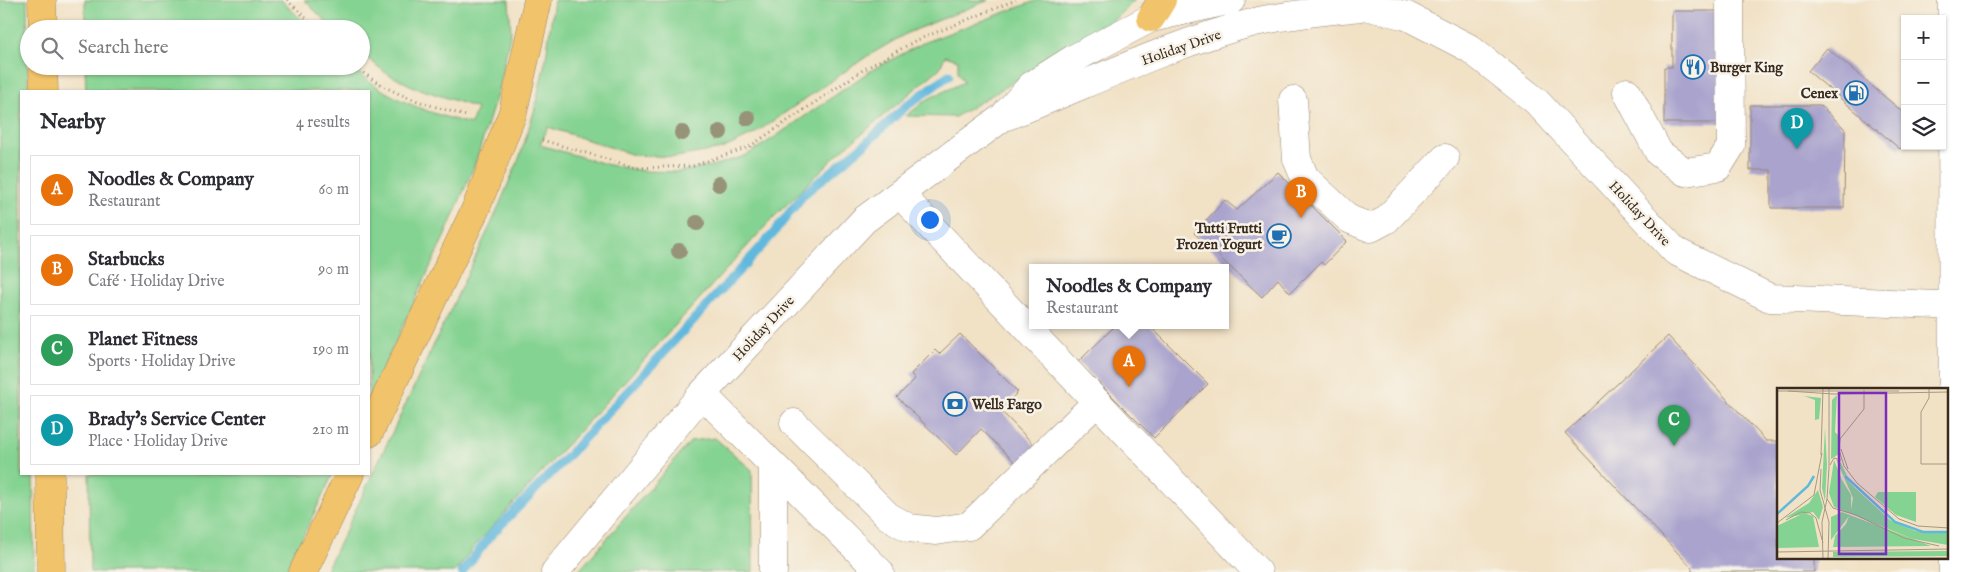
<!DOCTYPE html>
<html lang="en">
<head>
<meta charset="utf-8">
<style>
  body { margin:0; font-family:"IM FELL English",serif; background:#f7f7f7; color:#2b2b33 }
  .controls { position:absolute; right:15px; top:15px; display:grid; overflow:hidden; border-radius:0px; box-shadow:0 1px 4px #0004 }
  .controls button { width:45px; height:45px; display:grid; place-items:center; padding:0; border:0; border-bottom:1px solid #e1e1e2; background:#fff; color:#2b2b33; font:25px sans-serif }
  .you { position:absolute; left:929px; top:219px; width:18px; height:18px; margin:-12px; border:4px solid #fff; border-radius:50%; background:#1a73e8; box-shadow:0 0 0 8px #1a73e833 }
  .badge { display:grid; place-items:center; width:32px; height:32px; border-radius:50%; background:#1f6fb2; color:#fff; font-size:16px; font-weight:700 }
  .pin { position:absolute; translate:-50% -41px; filter:drop-shadow(0 1px 2px #0008) }
  .pin::after { content:''; position:absolute; top:26px; width:18px; height:15px; background:inherit; clip-path:polygon(0 0,100% 0,50% 100%) }
  .popup { position:absolute; left:1029px; top:264px; width:200px; height:65px; box-sizing:border-box; display:grid; place-content:center; border-radius:0px; background:#fff; filter:drop-shadow(0 1px 4px #0005); font-size:16px; white-space:nowrap; color:#7c7c81 }
  .popup b { font-size:19px; color:#2b2b33 }
  .popup::after { content:''; position:absolute; left:50%; top:100%; margin-left:-10px; border:10px solid transparent; border-top-color:#fff }
  .list { margin:0; padding:0; list-style:none }
  h2 { display:flex; justify-content:space-between; align-items:center; height:65px; margin:0; padding:0 20px; font-size:21px }
  h2 small { font-size:16px; font-weight:400; color:#7c7c81 }
  .list li { display:grid; grid-template-columns:32px 1fr auto; gap:15px; align-items:center; box-sizing:border-box; height:70px; margin:0 10px 10px; padding:0 10px; border:1px solid #e1e1e2; border-radius:0px }
  .list b { display:block; font-size:19px; white-space:nowrap }
  .list p { margin:0; font-size:16px; white-space:nowrap; color:#7c7c81 }
  .list em { font-size:16px; font-style:normal; color:#7c7c81 }
  .icon { flex:none; width:28px; height:28px; fill:none; stroke:currentColor; stroke-width:2; stroke-linecap:round; stroke-linejoin:round }
  .map { position:relative; flex:none; width:1961px; height:572px; overflow:hidden }
  .search { position:absolute; background:#fff; box-shadow:0 1px 4px #0004; left:20px; top:20px; width:350px; height:55px; display:flex; align-items:center; gap:12px; box-sizing:border-box; padding:0 18px; border-radius:28px; color:#7c7c81; font-size:19px }
  .panel { position:absolute; background:#fff; box-shadow:0 1px 4px #0004; left:20px; top:90px; width:350px; height:385px; border-radius:0px }
  .map>svg:first-child { display:block }
</style>
</head>
<body>
<div class="map">
<svg width="1961" height="572" viewBox="0 0 1961 572">
  <rect width="100%" height="100%" fill="#f7f3e8"/>
  <filter id="ink" filterUnits="userSpaceOnUse"><feTurbulence type="fractalNoise" baseFrequency=".02" numOctaves="2"/><feDisplacementMap in="SourceGraphic" scale="10" xChannelSelector="R" yChannelSelector="G"/><feConvolveMatrix kernelMatrix="1 2 1 2 8 2 1 2 1" color-interpolation-filters="sRGB"/></filter>
  <filter id="wash" filterUnits="userSpaceOnUse"><feTurbulence type="fractalNoise" baseFrequency=".0096" numOctaves="4" result="noise"/><feDisplacementMap in="SourceGraphic" scale="20" xChannelSelector="R" yChannelSelector="G"/><feGaussianBlur stdDeviation="1.12" result="paint"/><feColorMatrix in="noise" values="0 0 0 0 0 0 0 0 0 0 0 0 0 0 0 0 0 1.4 0 .05"/><feComposite in="paint" operator="in"/></filter>
  <g filter="url(#wash)">
    <rect width="100%" height="100%" fill="#f1e1c5"/>
    <path fill="#85d392" stroke="#607e58" d="M0,0H27L28,91H21V474H33L34,572H0Z
      M85,0H281L311,29H85Z
      M304,0H509L511,32L497,94L475,164L445,235L369,399V91H86L85,66H351C384,98 428,113 471,124L477,108L414,87L386,73L361,53V29H334Z
      M554,0H989L907,33L866,57L754,134L722,149L676,157L634,155L548,127L540,145L609,165L644,171L679,172L712,166L745,156L772,139L870,71L925,42L1038,0H1135L1108,25L955,117L906,116L928,99L964,82L958,72V60L945,56L940,68L839,153L772,219L474,547L455,572H325L346,530L493,220L520,156L534,112L546,58Z
      M715,438L752,470L753,572H578L691,441Z
      M89,474H333L286,572H90Z"/>
    <g fill="none" stroke-linecap="round" stroke-linejoin="round">
      <path stroke="#60b8dd" stroke-width="9" d="M462,572L492,534L564,460L773,234L804,194L863,146L905,107L949,75"/>
    </g>
    <g id="blocks">
      <path fill="#a9a3cd" d="M1672,11H1722V123H1664V67H1672Z
        M1827,48L1905,114V143L1900,149L1808,71Z
        M1750,105H1820L1845,129L1844,208H1771V170H1750Z
        M1278,172L1347,241L1324,265L1321,262L1290,293L1278,279L1262,297L1194,233L1225,200L1237,210Z
        M1115,326H1150L1208,384L1154,438L1078,362Z
        M960,334L1018,392L1000,410L1042,453L1024,471L981,429L956,455L897,397L915,379L911,374L935,350L939,354Z
        M1668,336L1766,441H1778V558H1814V572H1692V568L1565,433Z"/>
    </g>
  </g>
  <g filter="url(#ink)">
    <use href="#blocks" fill-opacity="0" stroke="#968672" stroke-width="1"/>
    <g fill="none" stroke-linecap="round" stroke-linejoin="round">
      <g stroke="#968672" stroke-width="29">
        <path id="minor" d="M1339,0L1407,16L1469,48L1536,101L1675,251L1770,298L1961,306
          M1952,0L1953,572
          M1627,92L1659,153L1685,172L1718,167L1731,146L1730,0
          M1293,100L1297,159L1305,178L1349,219L1371,228L1386,220L1445,158
          M1007,116C1089,84 1169,44 1255,22C1289,14 1325,11 1360,7
          M900,194L1258,572
          M702,394L880,572
          M794,423L888,516L909,528L936,531L969,526L1097,402
          M773,465V572
          M555,572L702,394L864,220L1003,117L1032,85L1073,59L1151,18L1231,0"/>
      </g>
      <g stroke="#968672" stroke-width="29">
        <path id="major" d="M1151,18L1162,0"/>
      </g>
      <g stroke="#968672" stroke-width="29">
        <path id="highway" d="M42,0L43,29
          M43,66L44,91
          M369,433L476,208L513,112L538,0
          M50,474L51,572
          M303,572L350,474"/>
      </g>
      <path stroke="#968672" stroke-width="3" stroke-dasharray="1 4" stroke-linecap="butt" d="M287,0L317,29
        M356,66C386,95 428,104 466,116
        M542,140L637,168L693,166L749,147L863,70L915,41L1016,0"/>
      <use href="#minor" stroke="#fff" stroke-width="28"/>
      <use href="#major" stroke="#f1c36a" stroke-width="28"/>
      <use href="#highway" stroke="#f1c36a" stroke-width="28"/>
    </g>
    <g fill="#979379">
      <circle cx="748" cy="118" r="8"/>
      <circle cx="720" cy="132" r="8"/>
      <circle cx="682" cy="133" r="8"/>
      <circle cx="719" cy="184" r="8"/>
      <circle cx="697" cy="223" r="8"/>
      <circle cx="679" cy="251" r="8"/>
    </g>
  </g>
  <defs>
    <g id="restaurant-ring" transform="scale(1.25)"><circle r="9.5" fill="#f7f3e8" stroke="#1f6fb2" stroke-width="1.5"/><path d="M-5-6h1v4h1v-4h1v4h1v-4h1v5L-1.5 .5V6h-2V.5L-5-1ZM5-6V6H3V1.5H1.5Q1.5-4 5-6Z" fill="#1f6fb2"/></g>
    <g id="fuel-ring" transform="scale(1.25)"><circle r="9.5" fill="#f7f3e8" stroke="#1f6fb2" stroke-width="1.5"/><path d="M-5.5-6h7V0h2V4h1.3V-2.5L3-4.5l.8-.8L6-3V5H2.5V1h-1V6h-7ZM-4.2-4.7v3.2H.2V-4.7Z" fill="#1f6fb2"/></g>
    <g id="cafe-ring" transform="scale(1.25)"><circle r="9.5" fill="#f7f3e8" stroke="#1f6fb2" stroke-width="1.5"/><path d="M-5.5-4.5H6V0H3Q3 3.5 0 3.5H-2.5Q-5.5 3.5-5.5 0ZM3-3.2v2h1.7v-2ZM-6 4.5H4V6H-6Z" fill="#1f6fb2"/></g>
    <g id="bank-ring" transform="scale(1.25)"><circle r="9.5" fill="#f7f3e8" stroke="#1f6fb2" stroke-width="1.5"/><path d="M-6-4H6V4H-6ZM0-2.3a2.3 2.3 0 1 0 0 4.6a2.3 2.3 0 1 0 0-4.6Z" fill="#1f6fb2"/></g>
  </defs>
  <g fill-rule="evenodd">
    <use href="#restaurant-ring" x="1693" y="67"/>
    <use href="#fuel-ring" x="1856" y="93"/>
    <use href="#cafe-ring" x="1279" y="236"/>
    <use href="#bank-ring" x="955" y="404"/>
  </g>
  <g text-anchor="middle" stroke-width="5" stroke-linejoin="round" paint-order="stroke">
    <g font-size="14" fill="#3b2a1e" stroke="#f7f3e8">
      <text transform="translate(1181 47) rotate(-19)" y="5">Holiday Drive</text>
      <text transform="translate(1640 213) rotate(47)" y="5">Holiday Drive</text>
      <text transform="translate(763 328) rotate(-47)" y="5">Holiday Drive</text>
    </g>
    <g font-size="14" font-weight="bold" fill="#3b2a1e" stroke="#f7f3e8" text-anchor="start">
      <text x="1710" y="72">Burger King</text>
      <text x="1838" y="98" text-anchor="end">Cenex</text>
      <text x="1262" y="233" text-anchor="end">Tutti Frutti<tspan x="1262" dy="16">Frozen Yogurt</tspan></text>
      <text x="972" y="409">Wells Fargo</text>
    </g>
  </g>
  <g transform="translate(1777 388)">
    <rect width="171" height="171" fill="#f1e1c5"/>
    <path d="M60,7L58,44L62,48V66L54,71L55,12ZM27,8L44,10L42,31L38,32V12ZM48,40L50,77L48,113L45,100ZM59,71L64,75L72,92L69,87L67,88L75,97L113,132L138,143L171,145V157L136,151L57,119L52,105L57,72L65,92L74,107V122L76,110ZM41,102L46,119L42,132L36,124L8,130L32,115ZM101,104H139V134L119,127L98,109ZM65,124L154,158L56,159L58,148L69,136L72,128L54,152V129ZM27,125L36,128L42,159L0,160V138ZM171,163L172,168L56,169V164Z" fill="#85d392"/>
    <path fill="none" stroke="#60b8dd" stroke-width="2.5" d="M68,88L118,134L146,144H172M0,126L31,98L37,88"/>
    <path fill="none" stroke="#a89882" stroke-width="1" d="M152,0V10L144,24V76H172M87,2V21L63,51L62,62L67,78L80,95L122,131L141,138L172,140M0,3H122M11,3L56,6L172,4M64,61L71,81M44,67L46,0M53,77L57,70L64,72M44,81L43,102L52,134L51,171M50,111L56,120L79,127L127,150L162,158M9,132L24,124L33,125L39,130L46,155M0,135L37,107L45,65M0,164L172,161M46,171L45,134L50,111L52,80V0M54,171L172,170"/>
    <path fill="#7b2cbf" fill-opacity="0.15" stroke="#7b2cbf" stroke-width="2.5" d="M62,5H109V166H62Z"/>
    <rect width="171" height="171" fill="none" stroke="#3b2a1e" stroke-width="2.5"/>
  </g>
</svg>
<div class="controls">
<button>+</button>
<button>−</button>
<button><svg class="icon" aria-label="layers" viewBox="0 0 24 24"><path d="M12 4l9 5-9 5-9-5zM3 14l9 5 9-5"/></svg></button>
</div>
<div class="you"></div>
<div class="pin badge" style="left:1129px;top:387px;background:#e8710a">A</div>
<div class="popup"><b>Noodles &amp; Company</b>Restaurant</div>
<div class="pin badge" style="left:1301px;top:218px;background:#e8710a">B</div>
<div class="pin badge" style="left:1674px;top:446px;background:#2e9e5b">C</div>
<div class="pin badge" style="left:1797px;top:149px;background:#0f9aa8">D</div>
<div class="search"><svg class="icon" aria-label="search" viewBox="0 0 24 24"><circle cx="10" cy="10" r="6"/><path d="M15 15l6 6"/></svg>Search here</div>
<section class="panel">
<h2>Nearby<small>4 results</small></h2>
<ul class="list">
<li><span class="badge" style="background:#e8710a">A</span><div><b>Noodles &amp; Company</b><p>Restaurant</p></div><em>60 m</em></li>
<li><span class="badge" style="background:#e8710a">B</span><div><b>Starbucks</b><p>Café · Holiday Drive</p></div><em>90 m</em></li>
<li><span class="badge" style="background:#2e9e5b">C</span><div><b>Planet Fitness</b><p>Sports · Holiday Drive</p></div><em>190 m</em></li>
<li><span class="badge" style="background:#0f9aa8">D</span><div><b>Brady's Service Center</b><p>Place · Holiday Drive</p></div><em>210 m</em></li>
</ul>
</section>
</div>
</body>
</html>
